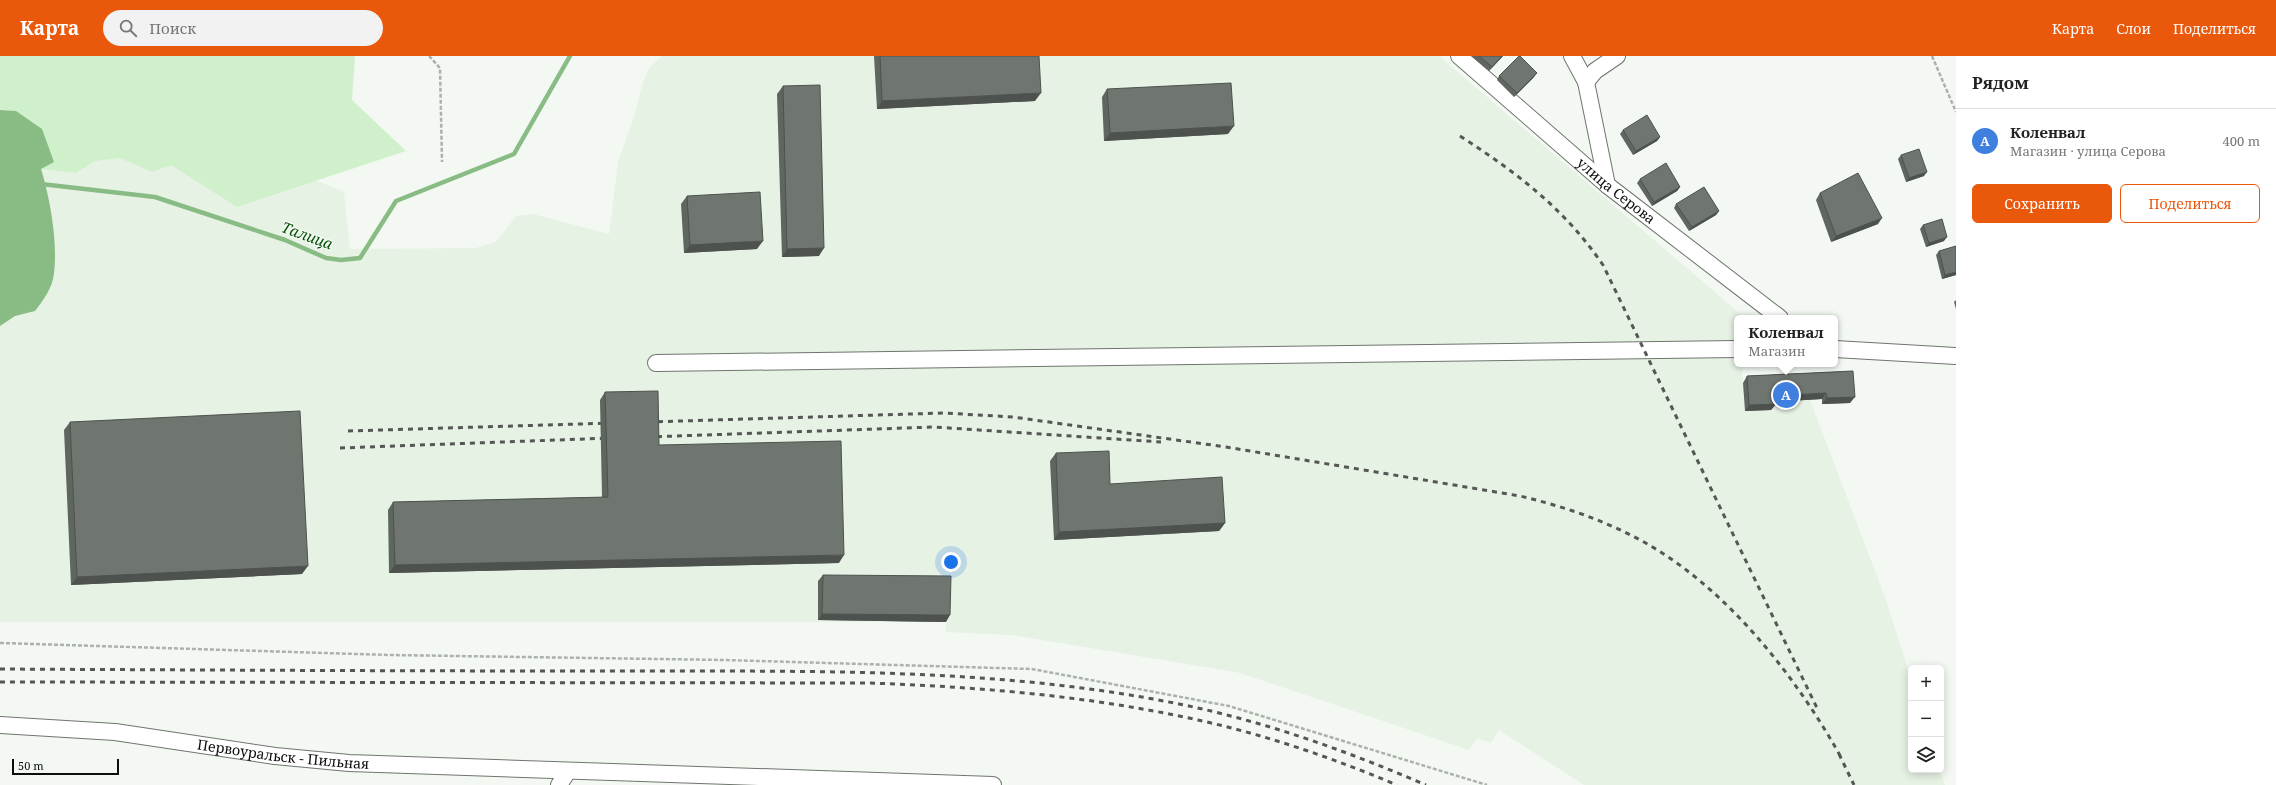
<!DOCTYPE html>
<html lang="ru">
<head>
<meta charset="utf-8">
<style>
  body { margin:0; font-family:"Noto Serif",serif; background:#f2f2f2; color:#222 }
  .controls { position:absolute; right:12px; bottom:12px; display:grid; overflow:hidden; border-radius:6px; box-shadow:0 2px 10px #0003 }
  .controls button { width:36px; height:36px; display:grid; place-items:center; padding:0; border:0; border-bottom:1px solid #e0e0e0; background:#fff; color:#222; font:20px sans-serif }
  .scale { position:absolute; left:12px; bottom:10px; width:107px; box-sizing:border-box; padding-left:4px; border:2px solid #0b0e0b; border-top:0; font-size:11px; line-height:14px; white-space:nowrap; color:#0b0e0b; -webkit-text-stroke:3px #f3f9f2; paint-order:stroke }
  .you { position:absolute; left:951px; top:506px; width:14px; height:14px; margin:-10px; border:3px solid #fff; border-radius:50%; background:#1a73e8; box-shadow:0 0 0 6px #1a73e833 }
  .badge { display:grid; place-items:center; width:26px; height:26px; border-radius:50%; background:#ea580c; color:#fff; font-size:13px; font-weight:700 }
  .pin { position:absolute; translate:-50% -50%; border:2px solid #fff; box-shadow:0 1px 4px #0006 }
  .popup { position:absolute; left:1734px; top:259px; width:104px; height:52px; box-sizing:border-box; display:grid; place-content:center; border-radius:6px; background:#fff; filter:drop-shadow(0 1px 3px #0005); font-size:13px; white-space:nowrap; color:#767676 }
  .popup b { font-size:15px; color:#222 }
  .popup::after { content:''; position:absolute; left:50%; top:100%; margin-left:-8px; border:8px solid transparent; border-top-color:#fff }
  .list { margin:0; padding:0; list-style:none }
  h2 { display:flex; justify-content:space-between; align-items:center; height:52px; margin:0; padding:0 16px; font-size:17px }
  h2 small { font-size:13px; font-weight:400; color:#767676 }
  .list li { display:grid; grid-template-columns:26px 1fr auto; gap:12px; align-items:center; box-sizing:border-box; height:64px; padding:0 16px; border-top:1px solid #e0e0e0 }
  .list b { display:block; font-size:15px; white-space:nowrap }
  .list p { margin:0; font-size:13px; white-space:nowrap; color:#767676 }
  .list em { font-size:13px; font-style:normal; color:#767676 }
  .actions { display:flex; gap:8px; padding:12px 16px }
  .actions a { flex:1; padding:9px 0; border:1px solid #ea580c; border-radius:6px; text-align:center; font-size:14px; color:#ea580c }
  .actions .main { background:#ea580c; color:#fff }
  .icon { flex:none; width:22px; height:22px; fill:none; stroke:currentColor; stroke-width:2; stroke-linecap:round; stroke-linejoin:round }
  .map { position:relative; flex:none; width:1956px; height:729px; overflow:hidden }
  header { display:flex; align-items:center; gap:24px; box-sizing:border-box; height:56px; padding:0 20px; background:#ea580c; color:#fff }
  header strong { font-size:19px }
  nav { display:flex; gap:22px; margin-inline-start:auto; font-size:14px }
  .search { width:280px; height:36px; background:#f2f2f2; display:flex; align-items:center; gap:10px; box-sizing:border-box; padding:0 14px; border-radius:22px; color:#767676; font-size:15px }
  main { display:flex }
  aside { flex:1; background:#fff }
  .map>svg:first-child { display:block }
</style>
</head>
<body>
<header>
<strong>Карта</strong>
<div class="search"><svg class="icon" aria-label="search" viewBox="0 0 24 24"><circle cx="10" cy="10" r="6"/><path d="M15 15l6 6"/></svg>Поиск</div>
<nav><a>Карта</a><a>Слои</a><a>Поделиться</a></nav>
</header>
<main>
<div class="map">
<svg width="1956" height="729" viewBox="0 0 1956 729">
  <rect width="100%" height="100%" fill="#f3f9f2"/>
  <path fill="#e6f2e4" d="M662,0H1439L1743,260V262H1737V308H1742L1743,327L1771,346L1810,344L1885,541L1911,622V714H1940L1945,729H1584L1499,674L1491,687L1477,682L1469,694L1240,617L1011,579L946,576V566H0V38L306,120L344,136L350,193L476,192L496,186L516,160L533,158L609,178L618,106L634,61L643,25L650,11Z"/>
  <path fill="#cff0cb" d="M0,0H355L352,44L406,95L237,151L171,109L152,116L120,102L95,105L76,117L41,113L16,55L0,54Z"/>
  <path fill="#89bc84" d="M0,54L16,55L42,73L54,106L41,113C50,142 58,187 54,217C53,231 43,245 35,255L15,260L0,270Z"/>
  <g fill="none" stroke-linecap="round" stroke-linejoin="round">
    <path stroke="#89bc84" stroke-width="4.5" d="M41,128L155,141L285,184L326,202L341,204L360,202L396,145L514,98L570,0"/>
    <g stroke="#6f756e" stroke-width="18">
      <g id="minor">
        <path id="s1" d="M1459,0L1607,129L1780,262"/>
        <path d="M1572,0L1586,26"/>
        <path d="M1607,129L1586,26L1595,15L1617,0"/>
        <path d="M1835,293L1956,300"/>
        <path d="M656,307L1737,293"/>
        <path id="s2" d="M0,669L115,676L275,700L349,707L993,729"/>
        <path d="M559,729L568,715"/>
      </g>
    </g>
    <path stroke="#acb1ab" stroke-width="2.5" stroke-dasharray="4 2" stroke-linecap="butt" d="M429,0L440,12L442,106
      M1932,0L1956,56
      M0,587L390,599L725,604L1032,613L1229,650L1487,729"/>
    <use href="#minor" stroke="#fff" stroke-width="16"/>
    <path stroke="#545753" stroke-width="3" stroke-dasharray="5 5" stroke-linecap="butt" d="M1460,80C1517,117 1564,152 1603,209L1817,652
      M648,366L944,357L1013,361L1226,391L1520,440C1562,450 1604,464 1642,485C1726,531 1796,620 1842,703
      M348,375L612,367
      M647,381L934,371L1161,386
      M340,392L611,382
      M0,613C198,614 396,615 594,615C789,616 987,609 1179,648C1264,665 1347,695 1426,729
      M0,626L870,627C980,631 1090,640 1198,664C1266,679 1333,702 1397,729
      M1839,698L1854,729"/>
  </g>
  <path fill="#5f655f" d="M874,0H1039L1035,45L877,53Z
    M1471,0H1503L1489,15Z
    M1499,20L1534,21L1514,41L1497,24Z
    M783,30L819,200L782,201L777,38Z
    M1107,33L1228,78L1104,85L1102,41Z
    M1623,74L1660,81L1657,85L1633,99L1620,78Z
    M1901,99L1924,120L1906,126L1898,103Z
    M1640,123L1680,131L1677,135L1652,150L1637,127Z
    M1820,137L1878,168L1831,186L1816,144Z
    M687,140L757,193L684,197L681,148Z
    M1676,148L1719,155L1716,159L1689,175L1674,152Z
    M1923,169L1944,185L1926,191L1920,173Z
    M1939,195L1956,219L1942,223L1936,199Z
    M1956,244V253L1954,246Z
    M1853,315L1850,347L1822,348V343L1775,346L1776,348L1771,354L1745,355L1743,327L1747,320Z
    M605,336L659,389L839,507L389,517L388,454L393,446L602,441L600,344Z
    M70,366L302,518L71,529L64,374Z
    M1056,397L1110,428L1225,467L1219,475L1054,484L1050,405Z
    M823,519L946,566L818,564V525Z"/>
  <path fill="#4e524e" d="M1502,0H1503L1489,15L1492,11Z
    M1537,17L1534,21L1514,41L1517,37Z
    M1041,37L1035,45L877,53L882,45Z
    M1234,70L1228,78L1104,85L1110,77Z
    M1660,81L1657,85L1633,99L1636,95Z
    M1927,116L1924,120L1906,126L1909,122Z
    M1680,131L1677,135L1652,150L1654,146Z
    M1719,155L1716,159L1689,175L1692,171Z
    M1882,162L1878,168L1831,186L1836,180Z
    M1947,181L1944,185L1926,191L1929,187Z
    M763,185L757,193L684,197L690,189Z
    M824,192L819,200L782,201L787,193Z
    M1956,216V219L1942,223L1945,219Z
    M1826,337L1822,343L1771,346L1775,340Z
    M1855,341L1850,347L1822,348L1827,342Z
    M1776,348L1771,354L1745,355L1749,349Z
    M1225,467L1219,475L1054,484L1059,476Z
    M844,499L839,507L389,517L395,509Z
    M308,510L302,518L71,529L77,521Z
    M822,558L950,559L946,566L818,564Z"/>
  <path fill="#6f756f" stroke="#4e524e" d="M880,0H1039L1041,37L882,45Z
    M1479,0H1502L1492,11Z
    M1519,0H1520L1537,17L1517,37L1499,20Z
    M1231,27L1234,70L1110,77L1107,33Z
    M820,29L824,192L787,193L783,30Z
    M1647,59L1660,81L1636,95L1623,74Z
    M1919,93L1927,116L1909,122L1901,99Z
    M1666,107L1680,131L1654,146L1640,123Z
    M1858,117L1882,162L1836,180L1820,137Z
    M1704,131L1719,155L1692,171L1676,148Z
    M760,136L763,185L690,189L687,140Z
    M1942,163L1947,181L1929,187L1923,169Z
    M1956,190V216L1945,219L1939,195Z
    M1853,315L1855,341L1827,342L1826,337L1775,340L1776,348L1749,349L1747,320Z
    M658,335L659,389L841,385L844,499L395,509L393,446L608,441L605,336Z
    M300,355L308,510L77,521L70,366Z
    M1109,395L1110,428L1222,421L1225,467L1059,476L1056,397Z
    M823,519L951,520L950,559L822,558Z"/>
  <g text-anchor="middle" stroke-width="3" stroke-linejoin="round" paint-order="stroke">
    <g font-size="14" fill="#0b0e0b" stroke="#f3f9f2">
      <text dy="5" stroke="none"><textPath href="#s1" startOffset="207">улица Серова</textPath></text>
      <text dy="5" stroke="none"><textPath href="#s2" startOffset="285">Первоуральск - Пильная</textPath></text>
    </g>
    <g font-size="15" font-style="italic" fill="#055105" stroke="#f3f9f2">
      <text transform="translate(307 180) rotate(20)" y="5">Талица</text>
    </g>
  </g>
</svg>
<div class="controls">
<button>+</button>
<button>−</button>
<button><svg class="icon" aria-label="layers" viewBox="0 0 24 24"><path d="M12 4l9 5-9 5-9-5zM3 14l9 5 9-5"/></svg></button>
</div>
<div class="scale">50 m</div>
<div class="you"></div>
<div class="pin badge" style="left:1786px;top:339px;background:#3f7fe0">A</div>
<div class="popup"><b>Коленвал</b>Магазин</div>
</div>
<aside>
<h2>Рядом<small></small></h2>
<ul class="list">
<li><span class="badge" style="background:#3f7fe0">A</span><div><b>Коленвал</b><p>Магазин · улица Серова</p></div><em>400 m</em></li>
</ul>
<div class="actions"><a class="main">Сохранить</a><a>Поделиться</a></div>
</aside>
</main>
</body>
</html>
